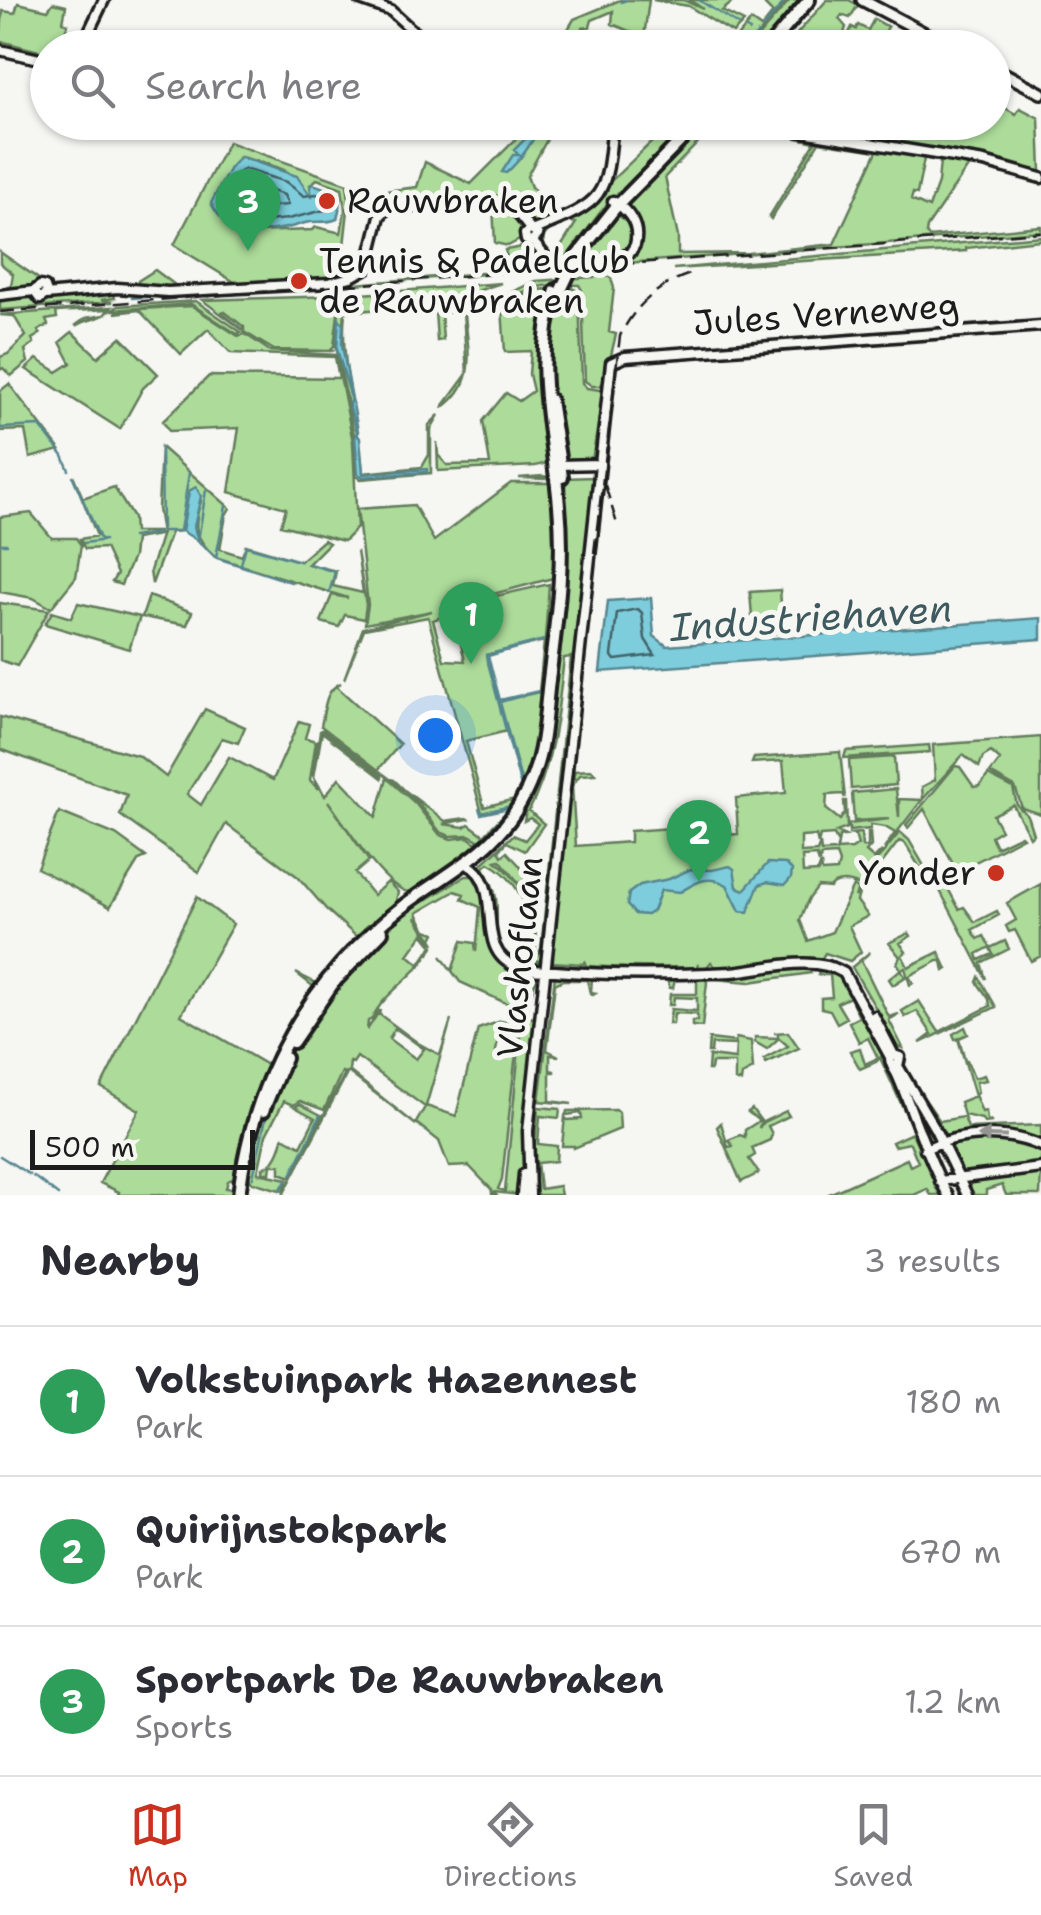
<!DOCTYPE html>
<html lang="en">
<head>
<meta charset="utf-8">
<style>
  body { margin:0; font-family:"Shantell Sans",sans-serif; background:#f7f7f7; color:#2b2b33 }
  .scale { position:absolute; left:30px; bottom:25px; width:225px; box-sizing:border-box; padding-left:10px; border:5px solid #1c1c1c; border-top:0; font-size:28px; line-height:35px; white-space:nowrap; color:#1c1c1c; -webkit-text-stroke:8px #f6f6f2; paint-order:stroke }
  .you { position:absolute; left:435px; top:735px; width:35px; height:35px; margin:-25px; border:8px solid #fff; border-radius:50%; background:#1a73e8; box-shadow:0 0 0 15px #1a73e833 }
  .badge { display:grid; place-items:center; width:65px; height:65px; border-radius:50%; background:#c8321e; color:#fff; font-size:32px; font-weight:700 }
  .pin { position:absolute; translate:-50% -82px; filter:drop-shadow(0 2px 5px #0008) }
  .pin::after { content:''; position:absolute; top:52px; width:35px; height:30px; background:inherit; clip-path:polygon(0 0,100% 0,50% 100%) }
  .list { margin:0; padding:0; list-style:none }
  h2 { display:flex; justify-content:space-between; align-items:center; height:130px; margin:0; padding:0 40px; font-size:42px }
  h2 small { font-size:32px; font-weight:400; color:#7c7c81 }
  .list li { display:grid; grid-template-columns:65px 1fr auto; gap:30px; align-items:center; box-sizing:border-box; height:150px; padding:0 40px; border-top:2px solid #e1e1e2 }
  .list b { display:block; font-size:38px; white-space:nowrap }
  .list p { margin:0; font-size:32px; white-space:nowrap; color:#7c7c81 }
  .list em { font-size:32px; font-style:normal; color:#7c7c81 }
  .icon { flex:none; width:55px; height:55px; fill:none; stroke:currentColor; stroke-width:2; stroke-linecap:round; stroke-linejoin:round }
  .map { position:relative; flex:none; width:1041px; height:1195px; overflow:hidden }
  .search { position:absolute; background:#fff; box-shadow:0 2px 8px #0004; left:30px; right:30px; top:30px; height:110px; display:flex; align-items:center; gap:25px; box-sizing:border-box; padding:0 35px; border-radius:55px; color:#7c7c81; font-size:38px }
  .sheet { height:580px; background:#fff }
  nav { display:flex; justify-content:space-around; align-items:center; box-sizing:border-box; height:140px; border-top:2px solid #e1e1e2; background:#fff; font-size:28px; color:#7c7c81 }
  nav a { display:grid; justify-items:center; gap:5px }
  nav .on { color:#c8321e }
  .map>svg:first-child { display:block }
</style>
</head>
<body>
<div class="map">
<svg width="1041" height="1195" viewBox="0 0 1041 1195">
  <rect width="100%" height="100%" fill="#f6f6f2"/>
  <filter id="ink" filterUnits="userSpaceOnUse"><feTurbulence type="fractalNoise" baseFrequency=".01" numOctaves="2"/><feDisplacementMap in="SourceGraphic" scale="20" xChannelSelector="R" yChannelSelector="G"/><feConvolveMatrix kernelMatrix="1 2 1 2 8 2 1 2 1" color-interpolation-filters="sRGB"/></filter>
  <g filter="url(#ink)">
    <path fill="#acdb9a" stroke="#647c5b" stroke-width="2.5" fill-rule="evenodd" d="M620,0H649L644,37L612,24L613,11L592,20L590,27L583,28L575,47L557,48L574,19Z
      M653,0H684L703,9L690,0H735L722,11L744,22L733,33L688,6Z
      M788,0L749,46L745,45L738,36L751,21L761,28L773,13L765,5L767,2Z
      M790,0H799L759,47H749Z
      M827,0H849L858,5L850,18L842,15L839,19L846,27L844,33L848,35L852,27L856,29L858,25L868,30L874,19L888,27L884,34L891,38L885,47H785Z
      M18,3L48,10L53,3L66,6L63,22L68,24L58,47L48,48L47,53L0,41L3,11L15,13Z
      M994,102L1016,114L1020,108L1039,118L1041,172L1032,169L1040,173L1038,175L1004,166L1005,161L1002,165L988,161L987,157L986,161L971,155L970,157L866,139L870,128L861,123L994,122Z
      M532,123H536L527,143L506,173L526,150L543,123H556L527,176L531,187L558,211C555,223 540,227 529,226L519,213L491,200L352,209V195L417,187L425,162L471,184Z
      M654,123L658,136L656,123L661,136L674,123H689L602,210L564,260L583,259V255L616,215C630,219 634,233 628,246C612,263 578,262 555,262L540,245L541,233L556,223L544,236L543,243L554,258L576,223L564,220C599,195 624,168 656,138Z
      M702,123H717L665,177L678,237V254L748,253L834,244L877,151L819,142L771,219L769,217L815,142L775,133L776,130L818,141L821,138L925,154L917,194L913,193L911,200L929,208L938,183L940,161L928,159L929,156L980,162L1041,179V182L970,164L927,227L926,234L929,237L1041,226V231L343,285L493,272L496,267L509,265L505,250C537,246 527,238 553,265L618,260L637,246L624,203Z
      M228,142L347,184L349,201L344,246L334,254L335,258H342L340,279L236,288V283L174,245ZM241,157C281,169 292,165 314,203L310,185L317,179L342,188L345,210L341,233L316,227L313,230L254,232L242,229L238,158Z
      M497,203L513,211L524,231L521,239L508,246L495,243L493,206L389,213L382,223L374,249L382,220L391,211Z
      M1041,236V240L966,248V251L673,269Z
      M0,252L40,280V284L33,288L0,290L11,286L13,274L0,263Z
      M155,270L179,288L176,290L118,286L136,282Z
      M607,276L611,278L614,288L609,332L616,334L605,381L600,386H592L585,381L582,290L579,285C564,284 545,284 531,289C510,297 492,308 469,306L490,302L536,281Z
      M501,283L468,294L433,297L432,305L345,312C339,365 359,419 363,473L422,467L429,455V425L439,415L431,429V473L361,479L356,476L355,440L336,346L340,299L334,346L331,349L335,350L331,351L274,350L244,332V327L225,312L222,313L243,330L202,300L337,296Z
      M569,287L576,290L579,296L582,383L587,388L600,390L603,395L592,460L562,461C552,403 542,349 563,292L559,291L553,311L542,403L548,463L535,466L438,471L437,442L438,455L447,465L490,464L483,421L506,393L519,401L533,391L529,374L531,351L505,352L502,308L496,307L537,290Z
      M112,290L115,298L101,300L113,302L0,310V299L30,296L39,299Z
      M196,301L241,332L237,334L191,304L113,310L118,306Z
      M192,306L238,336L245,334L270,351L336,355L353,442L357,528L344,541L281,525L286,508L229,492L239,428L169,431L163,421L209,376L339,378L335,357L231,353L208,329L181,354L139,310L115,313L122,310Z
      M112,307C105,320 87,318 75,326L86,318L104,315L109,309L56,312L57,318L46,320L48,325L38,331L40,334L32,339L34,343L25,350L28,362L11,376L3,368L0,370V357L8,354L26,336L14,316L0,315Z
      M461,309L465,314C468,352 478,383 442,408L467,374L463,311L441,313L443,340L437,341L435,311Z
      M72,332L98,357L121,337L158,374L143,388L120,429L26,369L37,359L57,372L71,363L60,342Z
      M9,384L60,450L30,458L25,430L0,431V391Z
      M161,447L230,508L226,515L220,549L242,556L246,545L300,561L324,540L329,543L308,564L336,571L333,586L363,593L357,551L366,605L364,619L345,615L339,627L321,622L332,595L348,598L215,557C195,538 192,527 201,501L189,491L182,531L171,532L152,584L150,571L162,533L158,509Z
      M73,475L83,498L114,487L133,518L134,532H159V535L135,539L133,557L121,585L112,582L117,574L105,548L85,549L80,539L97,536Z
      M543,476L554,479C562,535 558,590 550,645C539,715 546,771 498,832C470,866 428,886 391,914C308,977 257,1074 238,1176L228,1181L226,1188L234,1189L238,1195H118L119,1192L100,1183L139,1110L101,1087L197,897L233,924L181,1015L267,1065L314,987L296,973L316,983L357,937L327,910L298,877L226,824L199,872L120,815L127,795L0,749V717L139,756L166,777L205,709L245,727L238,743L222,738L187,794L201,805L229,757L273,780L299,721L309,724L305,738L316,741L310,780L317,788H318L313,775L320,731L322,730L382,775V778L322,732L314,777L325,796L339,778L376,817L387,778L415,803L440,835L451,839L468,837L476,843L478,840L469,835L450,836L440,832L419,804L394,780L390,779L321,726C325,710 324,690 341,683L336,686L400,744L378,770L445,821L466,818L468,819L443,824L464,827L469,824L484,835L508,810L496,828C516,804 527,781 535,751L522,785L507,731L466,741L484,807L515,799L521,787L511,806L482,813L428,617L364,629L344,679L363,628L432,611L365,624L368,605L357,509L414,505L434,541L511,483H550L549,479L519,478ZM553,578L541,693L549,584L452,606L465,661L444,660L433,620L450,614L448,607L441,608ZM544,641L539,692L499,701L486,655ZM328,801C346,825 381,885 408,892L395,905L398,892L388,882L373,895L355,873L369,861Z
      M593,477L566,748L562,751L566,754L543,962L535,960C530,949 534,939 534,927C533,897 518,881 500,860L496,861C511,873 525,889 529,909C533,927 523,952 539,964L538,969L516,965L493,940L491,895L479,867L513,835L525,840L538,824L530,818L524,821L527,804L546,759L551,728L567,572L565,478ZM571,657L541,949L536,957L535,897L520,866L507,852L502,856L499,851L507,842L525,851L544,824L529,811C554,762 558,711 564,658ZM489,863C512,875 529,902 529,929C529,941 527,950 531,961L525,964C486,950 500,928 496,898C494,886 489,878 483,868Z
      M31,513L52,538H76L81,545L76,577L51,608L33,598L0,592V517Z
      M780,590L783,629L777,633L758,635L757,617H752L750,592Z
      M149,596L192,612L187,625L142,617Z
      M0,603L49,610L17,666L0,660Z
      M78,603L140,617L129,649L45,624L52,612L71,618Z
      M1041,737V814L1022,808L1015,787L990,773L1000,760L991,752L983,757L979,767L963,755L923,799L922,787L935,780L933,745Z
      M929,745L930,752L844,758L846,751Z
      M840,752L845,798L843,794L827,795L826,809L840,820L845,813L844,801H846L847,828L836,832L845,836L839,837L837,850L852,849L858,845L855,835L848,834L861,833L862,847H868V832H870L871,846L866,852L874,859L882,851L860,886C850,882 837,879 830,888L818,887L808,900L800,920L808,941L832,932L853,886L858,889L855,897L860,890L857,901L868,916L849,926L861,952L850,961L825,953L822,958L715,967L711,962L706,968H699L698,963L697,968L634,967L633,971L587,969L626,968L586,966L585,962L583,964L550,962L568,776L571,773V777L575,779L574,771L592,770L595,774L580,775L572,786L576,846L630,842V831L686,827L688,838L738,834L736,798L786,793L783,761L752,763L754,758ZM834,835L838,844L836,851L821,852L820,844L817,852L801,853V837L816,836L818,844L820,836ZM836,855L839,863L837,871L822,872L821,864L818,872L803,873L802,857L817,856L819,864L821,856Z
      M894,757L896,785L851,789L849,760Z
      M955,766L960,767L974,787L980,786L988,775L1013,788L1017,805L1027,815L1033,834L1030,837L1013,805L993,815L1001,830L991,836L996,847L1021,835L1023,837L943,879L959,909L964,907L975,922L997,911L999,915L972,930L978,939L984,936L990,947L977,954L979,960L993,954L990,948L1005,941L1009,949L981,963L986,979L934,879L955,868L924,809L908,828L906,825Z
      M896,789L899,817V799L922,800L884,849L895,833L885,827L871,825L870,829L849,831V824L889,819L854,821L852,793Z
      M59,812L116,835L146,857L139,860L110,907L37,868Z
      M900,832L909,840L924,866L920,868L905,843L899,841L870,879L867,878L863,888L862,886L873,865Z
      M466,876H473L483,896L485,933L493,954L511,973L537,977L525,1011L529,994L522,992L519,1000L514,1001L513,1004L523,1008L521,1010L460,982L441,956L452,971L462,941L475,943L476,952L480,907L462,899L464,894L455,891L417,913L426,930L435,933L432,939L435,944L416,917L433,946L429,954H427L432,945L423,934L408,955L419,964L416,970L426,955V958C409,981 382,995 372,1019L368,1021L367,1030L380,1010L379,1014L418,1043L440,1055L451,1020L426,1106L456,1116L478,1029L501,1021L513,1024L501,1022L496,1051L513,1055L518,1035L502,1179L498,1189L505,1191L522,1018L526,1015L537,1020L521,1195L493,1192L496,1195H492V1190L469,1166L449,1167L439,1141L416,1123L425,1107L357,1057L353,1063L350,1062L349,1071L416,1125L348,1072L283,1195L345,1073L342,1072L324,1110L300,1101L293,1105L284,1101L266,1135L258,1173L288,1179L283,1191L252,1182L249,1177L252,1160L267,1103L300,1031L375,939L413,908ZM395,1028L424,1049L416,1059L389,1039Z
      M1041,884V956L1031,961L1015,930L1009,932L1006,926L1016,920L1007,903Z
      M909,933L911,936L900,943L906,952L902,955L908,967L939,952L947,969L944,971L942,961H938L909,976L913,983L910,985L905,968L901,970L905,977L893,985L889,979L901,969L897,963L900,957L889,943Z
      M870,952L861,960L889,1017L899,1014L889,1020L903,1048L898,1047L852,967Z
      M807,967L811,973L750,982L713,979L717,975Z
      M820,968L841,972L873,1035L887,1051L876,1062L860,1069L850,1051L860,1048L865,1064L878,1058L868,1038L859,1042L849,1022L859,1017L850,997L837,1003L846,1018L837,1023L830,1010L821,1008V998L832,997L830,975H818Z
      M555,976L636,977L592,978L591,992L596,993L593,995L590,993L587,980H563L555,984L547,1050L559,1056L550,1055V1070L554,1071V1072H550V1101L572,1104L539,1101Z
      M704,976L707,982L702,1027L692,1026V1021H697V1014L674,1013L673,1024H669L671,1009L697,1011V998L674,997L673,1005H669L670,994H697V980H675L673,988H670L667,980L639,978Z
      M979,977L996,1007L920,1043L932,1034L917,1011L905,1017L902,1011L919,1001L939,1032L990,1006L989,999L977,982Z
      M965,1027L968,1034L959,1038L965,1061H967L974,1078L984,1075L986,1080L976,1082L978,1093L975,1095L982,1112L986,1111L987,1120L992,1122L984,1123L982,1119L964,1115L960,1102L975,1096L958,1039H955L953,1034Z
      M788,1032L799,1048L766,1063L764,1059L788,1046L779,1038L767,1049L755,1042V1037L778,1038V1033H774Z
      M736,1038L751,1041L753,1069L742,1075L741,1082L735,1080V1063H712L711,1070H708L709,1056L735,1059L736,1045L712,1044L711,1052H708L709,1039L735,1042Z
      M887,1053L940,1141L926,1147L933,1173L881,1060Z
      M916,1087L940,1121L964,1117L968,1128L1041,1125V1145L1023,1138L944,1137L914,1088Z
      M300,1104L321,1115L291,1177L280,1173V1165H271L270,1173H263V1168C275,1165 281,1149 283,1137L301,1146L315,1118L295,1107Z
      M538,1107L560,1109L559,1118L540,1116L538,1144L557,1146L556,1161L537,1163L540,1189L559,1186L561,1195H537L534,1153Z
      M752,1109L761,1121L759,1128L763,1122L786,1111L789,1116L768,1126L772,1134L770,1140L752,1148L755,1155L749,1159L759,1173L741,1182L717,1127L721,1123L728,1147L733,1146L728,1140L740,1135L745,1137V1130L759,1121L748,1112Z
      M616,1110L619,1113L620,1129L574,1148V1146H562L565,1117L567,1120L582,1119L581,1113L566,1115L567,1111Z
      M912,1133L937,1186L935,1187L941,1195H931L927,1189L914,1195H827L907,1159L910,1166L918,1162L910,1143L894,1146L892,1142Z
      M1002,1137L1041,1147V1168L961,1178L944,1143Z
      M1041,1170L1040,1195H1006L1002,1185L986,1190V1195H969L966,1186L968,1180Z"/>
    <path fill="#7ecddc" stroke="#57868f" stroke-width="2.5" d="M536,123H543C532,141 523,158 506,173L502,172L513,155H519L514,150L530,134Z
      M240,157L297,176L312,198L310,185L313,184L336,192L340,206L337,219C326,224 316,220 305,223C274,233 227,239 211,203L230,168Z
      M339,318L343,325L342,345L358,431L357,435L360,438L363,474L427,469V472L363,477L358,474L355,436L357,432L349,405L351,398L337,349Z
      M552,484C558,545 553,602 547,662C541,720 539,786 495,828L509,808L481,814L479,808L482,813L511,806L521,787L486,655L544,640L488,656L500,700L539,691L500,702L522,784L535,748L554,579Z
      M196,487L201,496L194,527L198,541L182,531L189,491Z
      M651,598L654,636L667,646L1041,618V639L600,672L608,601Z
      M768,863L786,864L792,870L791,878L785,885L767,882L759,885L748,912L740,911L727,885C707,874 697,882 680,892L661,890L653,911L647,915L635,914L627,905L629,893L640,885L669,879L691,869L712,870L730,866L734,869L737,887L744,890Z"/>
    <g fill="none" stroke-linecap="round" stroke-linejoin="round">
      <path stroke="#436369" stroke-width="2.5" d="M244,169L286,182L304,196L316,194L327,198L329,209L288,219L255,222L237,214L224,202L238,173Z
        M250,184L284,195L288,205L251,208L240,198Z
        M638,609L642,613L645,639L655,655L615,660L612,656L617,613Z"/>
      <path stroke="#57868f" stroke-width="2.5" d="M699,0L738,25
        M621,2L626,0
        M762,28L786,0
        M746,29L750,31
        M749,44L758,33
        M132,298L159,296
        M0,428L40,426L63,456L69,470
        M161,448L162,528
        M73,477L101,541L104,540
        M206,490L198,541L216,557L226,506
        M164,531H180L189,473
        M132,537L158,533
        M84,543L99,541
        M0,544H7
        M217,558L291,582
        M241,564L246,546L299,561
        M309,564L335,572L329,593
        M312,1133L320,1115
        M0,1156L30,1175
        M291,1175L310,1137
        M33,1176L58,1195
        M253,1177L267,1113
        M280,1190L287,1180"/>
      <g stroke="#1c1c1c" stroke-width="15">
        <path id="tertiary" d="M360,0L391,11L432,48
          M81,48L104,0
          M0,50L48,61
          M742,122L984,162L1041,178
          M534,230C606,201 606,199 613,122
          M532,242L538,235L530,229L525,234L526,240L534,243L550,262L560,266L618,259L630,253L635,245C640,226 629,211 613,201
          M0,295L34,291L40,286L45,287L47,293L40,299L34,291
          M46,295L117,288L168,292L328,283L351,277L367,268L380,216L388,208L501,202L514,209L530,229
          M559,465L600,464
          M467,864C508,886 470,950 517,967C529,972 543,970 555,971C613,976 673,975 732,972C765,969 814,954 844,973L890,1057C890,1067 894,1067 898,1077C915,1117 927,1157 948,1195
          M874,1016L894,1055L900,1057L898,1066L935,1129L967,1195
          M925,1149C961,1132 1004,1130 1041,1146
          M940,1181L1041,1168
          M522,1195L524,1174
          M530,1195L528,1131L611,363L625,357L1041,326"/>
      </g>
      <g stroke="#1c1c1c" stroke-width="16">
        <path id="secondary" d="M862,0L953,48
          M994,68L1041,93"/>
      </g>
      <g stroke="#1c1c1c" stroke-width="18">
        <path id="primary" d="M768,48L809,0
          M577,256L615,208L699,122
          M550,400L562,477
          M293,1042L334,982L382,932
          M263,1111L285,1058
          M239,1195C252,1079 310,978 402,907C457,865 506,848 533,776C545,745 545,713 549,680C556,622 565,565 559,506C553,432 531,364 556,290"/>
      </g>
      <use href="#tertiary" stroke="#f6f6f2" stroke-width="8"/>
      <use href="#secondary" stroke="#f6f6f2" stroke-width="9"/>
      <use href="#primary" stroke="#f6f6f2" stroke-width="10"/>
      <path stroke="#1c1c1c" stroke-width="2.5" stroke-dasharray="15 8" stroke-linecap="butt" d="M0,312L1041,232
        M605,485L618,527
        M594,553L620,336C635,304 663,281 697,272"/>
      <g stroke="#1c1c1c" stroke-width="18" stroke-linecap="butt">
        <path id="primary-bridge" d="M561,290L577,256"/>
      </g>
      <use href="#primary-bridge" stroke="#f6f6f2" stroke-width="10"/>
    </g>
    <defs><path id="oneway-solid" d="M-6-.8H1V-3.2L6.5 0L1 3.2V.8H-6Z" transform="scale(2.5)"/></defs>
    <use fill="#949492" href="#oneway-solid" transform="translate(992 1136) rotate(-178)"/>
  </g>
  <g fill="#c8321e" stroke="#f6f6f2" stroke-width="4">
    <circle cx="327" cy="201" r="10"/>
    <circle cx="299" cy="281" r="10"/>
    <circle cx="996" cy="873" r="10"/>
  </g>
  <g text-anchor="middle" stroke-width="10" stroke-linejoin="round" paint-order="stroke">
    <g font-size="35" fill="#1c1c1c" stroke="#f6f6f2" text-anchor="start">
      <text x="347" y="213">Rauwbraken</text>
      <text x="319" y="273">Tennis &amp; Padelclub<tspan x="319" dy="40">de Rauwbraken</tspan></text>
      <text x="976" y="885" text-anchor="end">Yonder</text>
    </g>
    <g font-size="35" fill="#1c1c1c" stroke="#f6f6f2">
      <text transform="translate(826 314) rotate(-4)" y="12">Jules Verneweg</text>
      <text transform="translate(520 957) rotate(-84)" y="12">Vlashoflaan</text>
    </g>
    <g font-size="38" font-style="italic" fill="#3e5a5f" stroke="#f6f6f2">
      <text transform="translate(811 618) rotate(-4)" y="13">Industriehaven</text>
    </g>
  </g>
</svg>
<div class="scale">500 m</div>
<div class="you"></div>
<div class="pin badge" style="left:471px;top:664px;background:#2e9e5b">1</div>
<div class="pin badge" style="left:699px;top:882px;background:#2e9e5b">2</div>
<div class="pin badge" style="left:248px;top:251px;background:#2e9e5b">3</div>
<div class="search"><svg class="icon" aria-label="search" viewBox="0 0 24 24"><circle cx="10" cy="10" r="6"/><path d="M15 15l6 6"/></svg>Search here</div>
</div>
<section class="sheet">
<h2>Nearby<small>3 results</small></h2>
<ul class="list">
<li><span class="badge" style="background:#2e9e5b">1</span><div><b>Volkstuinpark Hazennest</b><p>Park</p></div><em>180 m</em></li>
<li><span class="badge" style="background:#2e9e5b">2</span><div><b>Quirijnstokpark</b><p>Park</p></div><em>670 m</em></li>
<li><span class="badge" style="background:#2e9e5b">3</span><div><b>Sportpark De Rauwbraken</b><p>Sports</p></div><em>1.2 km</em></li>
</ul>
</section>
<nav>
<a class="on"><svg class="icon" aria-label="map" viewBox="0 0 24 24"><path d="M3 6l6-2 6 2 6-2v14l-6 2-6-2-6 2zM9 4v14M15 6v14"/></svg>Map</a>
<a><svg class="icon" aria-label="directions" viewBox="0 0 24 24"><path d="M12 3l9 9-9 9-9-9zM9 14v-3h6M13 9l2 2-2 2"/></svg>Directions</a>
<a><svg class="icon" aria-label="saved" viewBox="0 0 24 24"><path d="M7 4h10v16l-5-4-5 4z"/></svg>Saved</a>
</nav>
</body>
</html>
